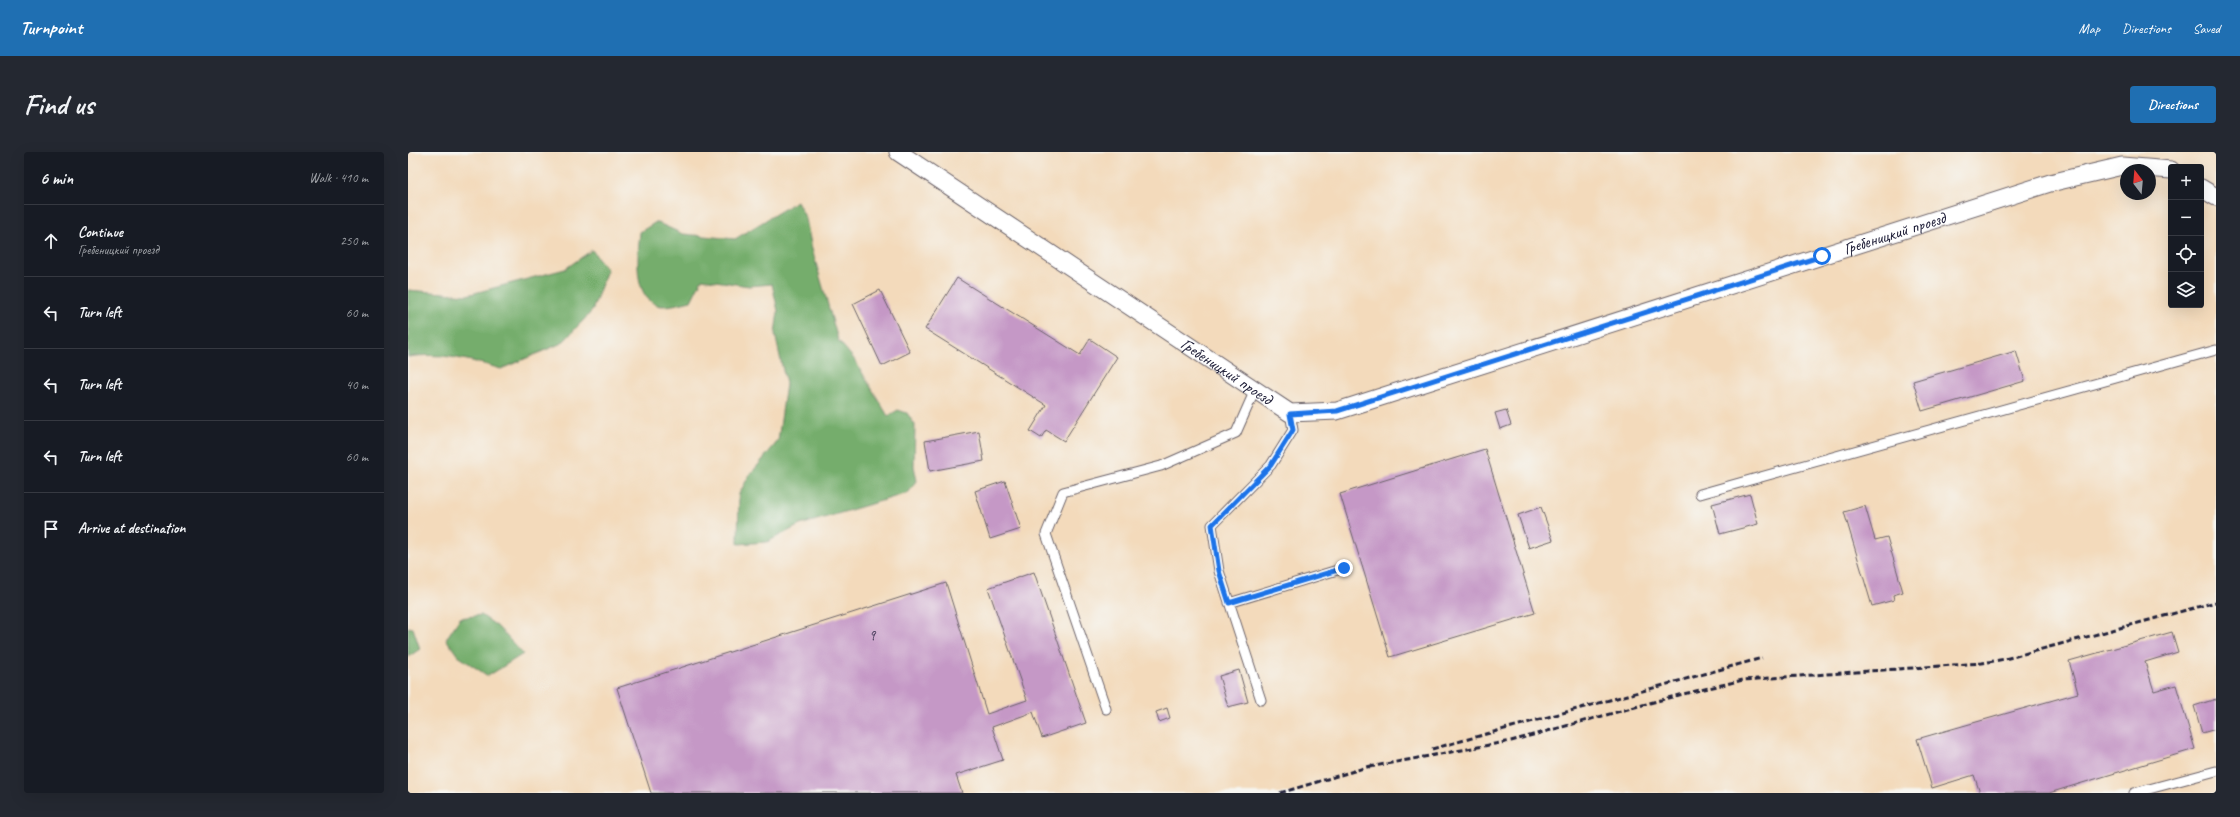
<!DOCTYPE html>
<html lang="en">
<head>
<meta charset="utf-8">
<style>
  body { margin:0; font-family:Caveat,sans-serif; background:#242831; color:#f1f3f6 }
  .controls { position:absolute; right:12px; top:12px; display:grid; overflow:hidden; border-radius:4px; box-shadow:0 4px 16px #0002 }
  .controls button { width:36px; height:36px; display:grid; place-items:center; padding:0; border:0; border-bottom:1px solid #363941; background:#171b24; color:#f1f3f6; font:20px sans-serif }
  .compass { position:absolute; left:1712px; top:12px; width:36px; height:36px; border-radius:50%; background:#171b24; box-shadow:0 4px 16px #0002; rotate:344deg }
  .stop { position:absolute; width:12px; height:12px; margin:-9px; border:3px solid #1a73e8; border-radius:50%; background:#fff }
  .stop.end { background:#1a73e8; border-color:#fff; box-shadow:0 1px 4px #0008 }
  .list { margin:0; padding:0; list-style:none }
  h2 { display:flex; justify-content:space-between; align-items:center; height:52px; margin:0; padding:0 16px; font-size:17px }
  h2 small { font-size:13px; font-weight:400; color:#9ea1a6 }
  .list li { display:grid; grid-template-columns:26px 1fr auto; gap:12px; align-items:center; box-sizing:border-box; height:72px; padding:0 16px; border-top:1px solid #363941 }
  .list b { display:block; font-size:15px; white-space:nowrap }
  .list p { margin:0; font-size:13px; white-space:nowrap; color:#9ea1a6 }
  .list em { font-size:13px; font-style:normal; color:#9ea1a6 }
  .icon { flex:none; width:22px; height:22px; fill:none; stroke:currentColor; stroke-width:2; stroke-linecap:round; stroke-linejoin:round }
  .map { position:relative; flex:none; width:1808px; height:641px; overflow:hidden; border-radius:4px }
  header { display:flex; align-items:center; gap:24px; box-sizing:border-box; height:56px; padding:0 20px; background:#1f6fb2; color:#fff }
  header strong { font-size:19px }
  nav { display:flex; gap:22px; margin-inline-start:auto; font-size:14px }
  .intro { display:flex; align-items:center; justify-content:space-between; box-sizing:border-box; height:96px; padding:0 24px }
  h1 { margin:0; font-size:28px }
  .button { padding:10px 18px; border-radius:4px; background:#1f6fb2; color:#fff; font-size:14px; font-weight:700 }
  main { display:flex; gap:24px; padding:0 24px }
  aside { flex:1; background:#171b24; border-radius:4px; box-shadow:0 4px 16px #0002 }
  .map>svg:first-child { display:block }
</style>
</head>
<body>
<header>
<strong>Turnpoint</strong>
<nav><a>Map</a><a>Directions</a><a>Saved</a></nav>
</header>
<div class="intro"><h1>Find us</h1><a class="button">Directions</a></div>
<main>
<aside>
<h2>6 min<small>Walk · 410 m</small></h2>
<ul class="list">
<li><svg class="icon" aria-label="ahead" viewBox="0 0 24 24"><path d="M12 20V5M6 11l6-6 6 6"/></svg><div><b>Continue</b><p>Гребеницкий проезд</p></div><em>250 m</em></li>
<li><svg class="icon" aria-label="left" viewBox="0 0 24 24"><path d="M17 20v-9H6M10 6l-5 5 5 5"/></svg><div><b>Turn left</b></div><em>60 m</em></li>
<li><svg class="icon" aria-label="left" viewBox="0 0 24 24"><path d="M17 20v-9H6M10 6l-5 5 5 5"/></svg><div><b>Turn left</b></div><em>40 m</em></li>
<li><svg class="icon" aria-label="left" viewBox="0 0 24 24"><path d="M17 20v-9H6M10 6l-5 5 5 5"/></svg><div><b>Turn left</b></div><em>60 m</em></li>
<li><svg class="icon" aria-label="arrive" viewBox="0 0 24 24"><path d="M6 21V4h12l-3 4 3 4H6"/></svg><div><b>Arrive at destination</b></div></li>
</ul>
</aside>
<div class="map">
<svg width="1808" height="641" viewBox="0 0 1808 641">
  <rect width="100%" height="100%" fill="#f6f6f2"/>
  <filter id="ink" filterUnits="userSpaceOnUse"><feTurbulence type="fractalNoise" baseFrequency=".025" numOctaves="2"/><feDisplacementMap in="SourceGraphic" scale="8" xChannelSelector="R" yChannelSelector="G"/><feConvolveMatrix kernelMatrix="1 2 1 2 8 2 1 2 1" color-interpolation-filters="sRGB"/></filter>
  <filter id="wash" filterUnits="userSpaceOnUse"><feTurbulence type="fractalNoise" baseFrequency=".012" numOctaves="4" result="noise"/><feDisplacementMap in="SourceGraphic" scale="16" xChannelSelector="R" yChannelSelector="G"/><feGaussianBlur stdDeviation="0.9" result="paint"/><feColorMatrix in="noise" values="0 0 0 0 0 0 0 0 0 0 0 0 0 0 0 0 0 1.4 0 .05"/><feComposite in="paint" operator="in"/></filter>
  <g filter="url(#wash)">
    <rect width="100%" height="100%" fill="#f3dabb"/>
    <path fill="#75ad6c" stroke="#4c6854" d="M389,49L398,67L404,97L430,188L446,207L480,264L490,258L499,261L507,273L506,314L509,329L500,341L392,373L359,390L330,392L331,342L341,324L370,289L378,232L367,182L370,159L364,132L341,134L294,127L283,149C274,151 257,156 249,153C224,143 230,101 232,80L248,70L275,82L327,87Z
      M184,98L199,118L184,159L154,191L93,217C63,208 32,200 0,205V138L59,143L157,117Z
      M73,463L89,474L115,502L80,524L50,504L38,487L52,466Z
      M0,475L5,476L12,497L0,505Z"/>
    <g id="blocks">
      <path fill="#c598c6" d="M549,126L672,203L682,187L709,205L656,289L638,278L633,286L622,279L638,253L517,177Z
        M472,138L502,200L474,214L445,152Z
        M1608,199L1617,229L1514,259L1505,229Z
        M1098,258L1103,273L1092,277L1087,261Z
        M571,279L576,309L522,319L517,289Z
        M1077,297L1127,461L982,505L932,342Z
        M597,329L613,377L582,387L567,339Z
        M1342,342L1350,372L1312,382L1304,352Z
        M1457,354L1467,388L1479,385L1495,440L1485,443L1486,448L1464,454L1436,360Z
        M1133,355L1145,388L1121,396L1110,363Z
        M626,420L678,571L634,586L625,560L584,575L595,608L548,623L554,641H243L209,536L538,431L579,562L619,548L580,436Z
        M1764,480L1770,500L1737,510L1746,539L1768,533L1787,597L1641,641H1572L1566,623L1524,636L1509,587L1670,541L1661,509Z
        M831,518L840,550L820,555L811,524Z
        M1808,547V577L1794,581L1786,554Z
        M759,556L762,566L751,570L748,560Z"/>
    </g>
  </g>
  <g filter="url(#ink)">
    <use href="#blocks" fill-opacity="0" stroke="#6b6268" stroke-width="1"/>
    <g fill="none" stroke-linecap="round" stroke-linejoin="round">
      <g stroke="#6b6268" stroke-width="11">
        <path id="lane" d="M1292,342L1808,198
          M821,451L936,416
          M853,548L811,419L804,373L863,313L885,278L882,261
          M698,557L638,382L655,340L753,314L828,281L847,238
          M1726,641L1808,619"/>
      </g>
      <g stroke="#6b6268" stroke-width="19">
        <g id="street">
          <path id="s1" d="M490,0L882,261L929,259L1642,31L1714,14L1763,18"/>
          <path d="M1793,36L1808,45"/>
        </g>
      </g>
      <use href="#lane" stroke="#fff" stroke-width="9"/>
      <use href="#street" stroke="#fff" stroke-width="17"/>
      <path stroke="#22223b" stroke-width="3" stroke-dasharray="6 3" stroke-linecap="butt" d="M1024,597L1354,506
        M961,615L1103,589L1271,543L1335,528L1574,511L1597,507L1808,450
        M872,641L966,613"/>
    </g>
  </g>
  <g fill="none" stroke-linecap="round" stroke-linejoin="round" filter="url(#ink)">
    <path stroke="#1a73e8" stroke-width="5" d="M936,416L821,451L811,419L804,373L863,313L885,278L882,262L929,259L1414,104"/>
  </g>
  <g text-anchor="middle" stroke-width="3.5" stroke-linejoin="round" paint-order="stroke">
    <g font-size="15" fill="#4b405e">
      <text x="464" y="488">9</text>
    </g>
    <g font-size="17" fill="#22223b" stroke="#f6f6f2">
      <text dy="6" stroke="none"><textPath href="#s1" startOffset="1103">Гребеницкий проезд</textPath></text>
      <text dy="6" stroke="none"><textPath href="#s1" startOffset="395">Гребеницкий проезд</textPath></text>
    </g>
  </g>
</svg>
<div class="controls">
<button>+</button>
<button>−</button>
<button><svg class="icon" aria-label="locate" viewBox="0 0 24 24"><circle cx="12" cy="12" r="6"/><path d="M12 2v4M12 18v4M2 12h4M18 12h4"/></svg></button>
<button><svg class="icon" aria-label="layers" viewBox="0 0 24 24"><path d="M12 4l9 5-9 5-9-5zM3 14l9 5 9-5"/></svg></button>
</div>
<svg class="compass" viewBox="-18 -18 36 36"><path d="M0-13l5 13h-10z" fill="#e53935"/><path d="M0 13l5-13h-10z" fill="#9ea1a6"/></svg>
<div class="stop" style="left:1414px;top:104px"></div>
<div class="stop end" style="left:936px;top:416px"></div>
</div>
</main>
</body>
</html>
